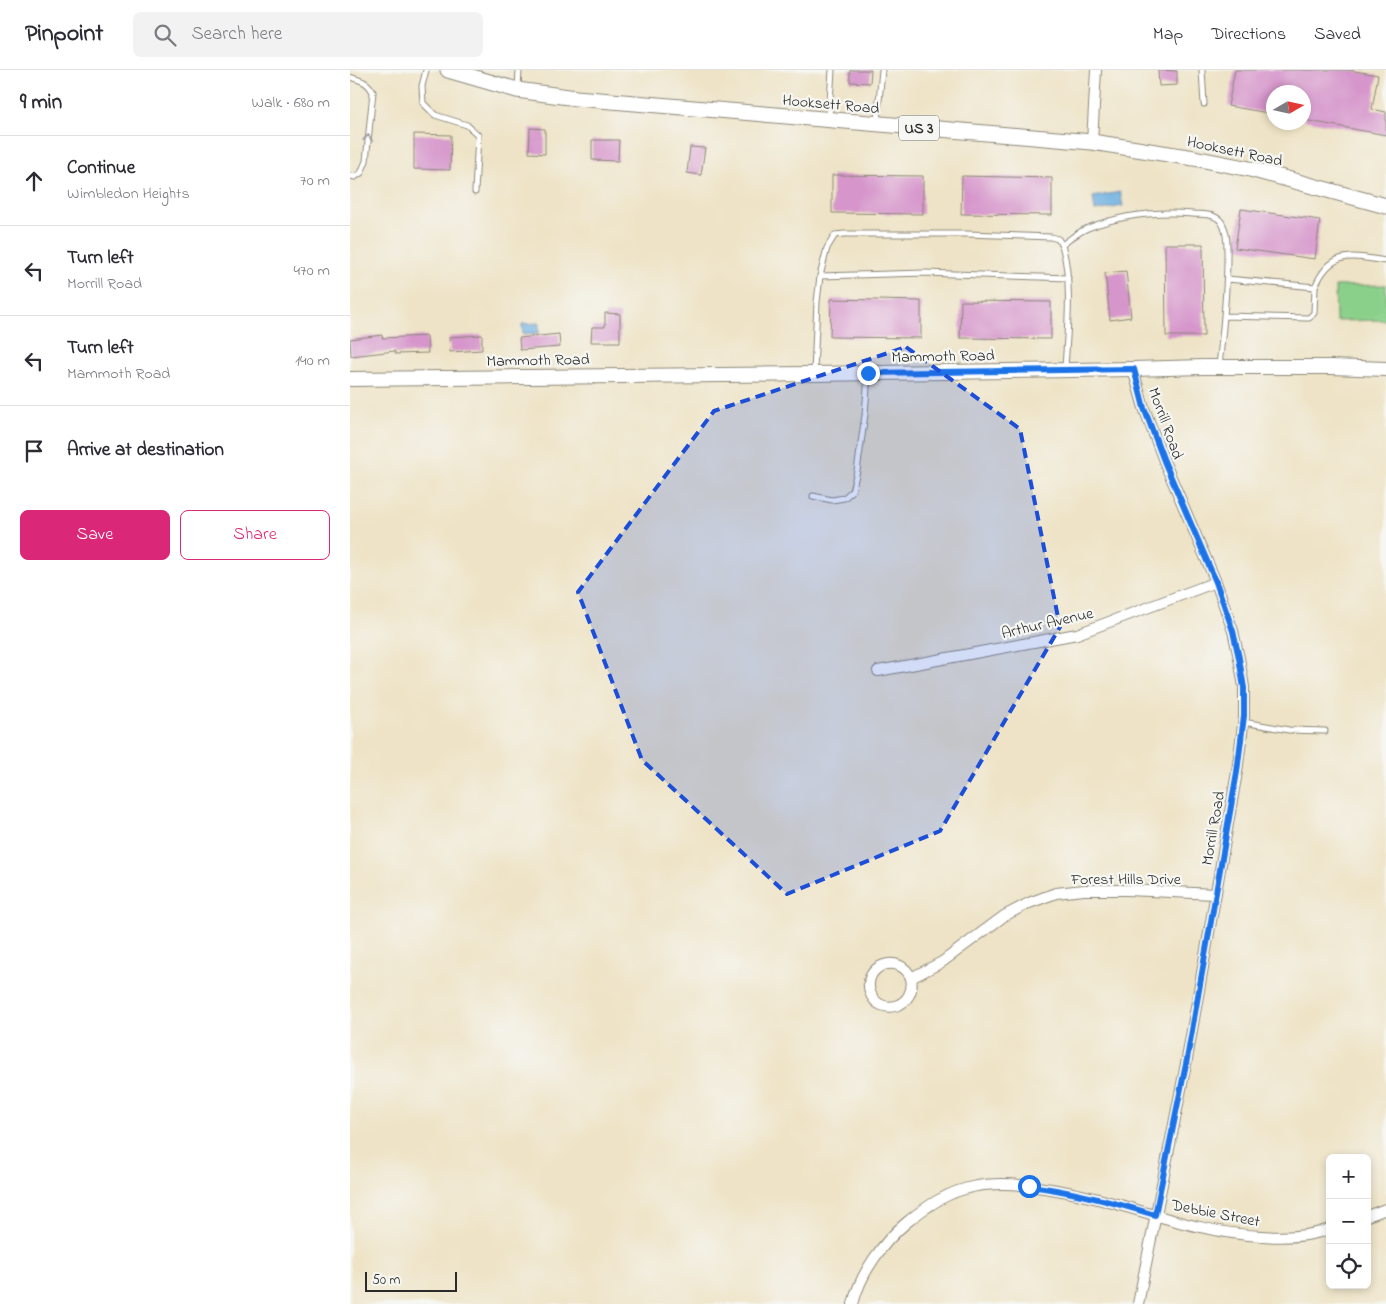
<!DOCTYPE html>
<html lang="en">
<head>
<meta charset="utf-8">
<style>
  body { margin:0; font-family:"Indie Flower",sans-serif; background:#f2f2f3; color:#2b2b33 }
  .controls { position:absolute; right:15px; bottom:15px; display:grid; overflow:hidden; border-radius:8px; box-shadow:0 2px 8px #0003 }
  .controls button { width:45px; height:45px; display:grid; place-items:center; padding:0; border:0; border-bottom:1px solid #e1e1e2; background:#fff; color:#2b2b33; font:25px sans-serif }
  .compass { position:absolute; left:916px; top:15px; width:45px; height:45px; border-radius:50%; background:#fff; box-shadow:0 2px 8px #0003; rotate:81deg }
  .scale { position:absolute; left:15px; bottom:12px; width:92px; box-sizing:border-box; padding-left:5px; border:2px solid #2b2b2b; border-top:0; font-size:14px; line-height:18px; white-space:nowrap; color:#2b2b2b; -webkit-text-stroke:4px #f6f6f2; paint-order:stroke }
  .stop { position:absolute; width:15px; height:15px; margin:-11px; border:4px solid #1a73e8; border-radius:50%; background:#fff }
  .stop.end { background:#1a73e8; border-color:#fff; box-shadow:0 1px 5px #0008 }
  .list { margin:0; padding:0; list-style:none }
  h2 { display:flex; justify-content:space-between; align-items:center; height:65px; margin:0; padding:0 20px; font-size:21px }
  h2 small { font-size:16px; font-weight:400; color:#7c7c81 }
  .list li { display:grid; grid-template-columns:32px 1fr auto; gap:15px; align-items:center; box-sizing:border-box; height:90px; padding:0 20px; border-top:1px solid #e1e1e2 }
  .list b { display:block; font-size:19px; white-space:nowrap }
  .list p { margin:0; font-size:16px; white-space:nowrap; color:#7c7c81 }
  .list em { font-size:16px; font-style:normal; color:#7c7c81 }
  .actions { display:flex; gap:10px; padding:15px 20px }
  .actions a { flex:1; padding:11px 0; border:1px solid #db2777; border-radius:8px; text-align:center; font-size:18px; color:#db2777 }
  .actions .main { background:#db2777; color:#fff }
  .icon { flex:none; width:28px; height:28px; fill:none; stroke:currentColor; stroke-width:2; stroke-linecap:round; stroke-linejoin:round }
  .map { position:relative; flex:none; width:1036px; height:1234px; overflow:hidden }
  header { display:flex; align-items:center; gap:30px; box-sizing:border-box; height:70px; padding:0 25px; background:#fff; border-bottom:1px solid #e1e1e2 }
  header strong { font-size:24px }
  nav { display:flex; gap:28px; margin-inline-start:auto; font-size:18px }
  .search { width:350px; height:45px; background:#f2f2f3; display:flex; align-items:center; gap:12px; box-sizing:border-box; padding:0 18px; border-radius:8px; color:#7c7c81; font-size:19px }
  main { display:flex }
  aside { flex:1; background:#fff }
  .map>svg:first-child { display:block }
</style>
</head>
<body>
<header>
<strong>Pinpoint</strong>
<div class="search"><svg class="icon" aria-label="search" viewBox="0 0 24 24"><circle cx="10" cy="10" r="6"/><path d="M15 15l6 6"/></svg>Search here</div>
<nav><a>Map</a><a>Directions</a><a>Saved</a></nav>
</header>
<main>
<aside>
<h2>9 min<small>Walk · 680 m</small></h2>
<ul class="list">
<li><svg class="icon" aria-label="ahead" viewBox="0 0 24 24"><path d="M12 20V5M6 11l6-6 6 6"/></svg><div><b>Continue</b><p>Wimbledon Heights</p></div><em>70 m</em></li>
<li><svg class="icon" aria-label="left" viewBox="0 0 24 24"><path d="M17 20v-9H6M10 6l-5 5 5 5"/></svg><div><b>Turn left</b><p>Morrill Road</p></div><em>470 m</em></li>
<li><svg class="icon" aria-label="left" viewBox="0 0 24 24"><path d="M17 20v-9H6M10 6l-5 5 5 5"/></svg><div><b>Turn left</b><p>Mammoth Road</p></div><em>140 m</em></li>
<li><svg class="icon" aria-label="arrive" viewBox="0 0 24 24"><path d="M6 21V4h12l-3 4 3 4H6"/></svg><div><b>Arrive at destination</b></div></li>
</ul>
<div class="actions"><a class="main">Save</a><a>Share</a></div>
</aside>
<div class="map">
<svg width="1036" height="1234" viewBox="0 0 1036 1234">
  <rect width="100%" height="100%" fill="#f6f6f2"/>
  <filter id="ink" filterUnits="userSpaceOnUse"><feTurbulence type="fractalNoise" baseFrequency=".02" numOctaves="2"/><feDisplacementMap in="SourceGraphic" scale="10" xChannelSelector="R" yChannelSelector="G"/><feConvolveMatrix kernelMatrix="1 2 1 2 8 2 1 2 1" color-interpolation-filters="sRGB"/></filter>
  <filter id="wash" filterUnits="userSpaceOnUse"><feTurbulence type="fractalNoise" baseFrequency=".0096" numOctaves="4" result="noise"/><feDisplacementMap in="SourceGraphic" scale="20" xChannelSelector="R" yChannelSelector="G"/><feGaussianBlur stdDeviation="1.12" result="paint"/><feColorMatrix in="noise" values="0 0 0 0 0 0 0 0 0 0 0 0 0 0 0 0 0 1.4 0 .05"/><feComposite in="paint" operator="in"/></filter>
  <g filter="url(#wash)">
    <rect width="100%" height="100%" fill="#eee3c6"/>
    <path fill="#8ad08a" stroke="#5a7e5a" d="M1036,215V250L986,251L985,216Z"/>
    <path fill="#6cafe1" stroke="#4c6d86" d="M770,122L773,136L745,141L743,127Z
      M189,253V263L173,264L172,254Z"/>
    <g id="blocks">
      <path fill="#d695cb" d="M500,0H521L520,13L500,12Z
        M808,0L827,1V15L809,16Z
        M885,0H999L1028,5L1022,39L1036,42V65L954,50V22H924V44L878,36Z
        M180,58L195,59V84L179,83Z
        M64,64L101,65L100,100L64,99Z
        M242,70H269L268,91L242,90Z
        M340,77L355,78L351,105L337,103Z
        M482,105L573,106V144L482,143Z
        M612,106L702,108V145L611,144Z
        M891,139L970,150L965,189L885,178Z
        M815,174H853L854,266H816Z
        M776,201L781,247L760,250L755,203Z
        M481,229L571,231V268L480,267Z
        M611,231L701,232V269L610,268Z
        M255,243L270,244V272H241L242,257H255Z
        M209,264L210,277L170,280L169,268Z
        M32,265V268L77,266L78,283L45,284V281L1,286L0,269Z
        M132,265V280L100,282L99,267Z"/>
    </g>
  </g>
  <g filter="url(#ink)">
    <use href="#blocks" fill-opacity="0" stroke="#8c8778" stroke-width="1"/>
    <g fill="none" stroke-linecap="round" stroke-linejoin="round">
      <g stroke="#8c8778" stroke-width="7">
        <path id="lane" d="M76,0L72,16L73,33L85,45L117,55L128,65L125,122
          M852,0L854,34
          M0,7C12,11 17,11 23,22L16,91L11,103L5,107L0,106
          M168,17L169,0
          M479,47L482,0
          M527,52L532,0
          M712,175L708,169L701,167L617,164H495L485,165L477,178L470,206L575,203L718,208
          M965,217C981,179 1002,186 1036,191
          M874,246L959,248L964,243L965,217L877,209
          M715,299C717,261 723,213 712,175C720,169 728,162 738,158C771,145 808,141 843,144C854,145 868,143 873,155C878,165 877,178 877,189C877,225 873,260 869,296
          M464,303L467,232L470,206
          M463,426L482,430L494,428L502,421L507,401L515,345L518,304
          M893,652L939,660L975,661"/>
      </g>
      <g stroke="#8c8778" stroke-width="12">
        <path id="street" d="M742,72L746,0
          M783,299L794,338L814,391L866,512L883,561L889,588L894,617V647L887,702L837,989L788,1234
          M528,601L727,564L866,512
          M561,908C550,882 512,895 520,922C529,948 567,937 561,908L592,892L654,846L679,833L706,823L734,820H777L866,824
          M1017,1146L1036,1139
          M503,1234C510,1204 533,1172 556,1153C575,1137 598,1122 622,1117C646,1112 671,1114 694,1118C768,1128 838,1163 912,1166C936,1168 958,1167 980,1159"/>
      </g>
      <g stroke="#8c8778" stroke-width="16">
        <path id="secondary" d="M0,309L464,304L783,299L853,297H981L1036,299"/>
      </g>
      <g stroke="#8c8778" stroke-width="17">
        <path id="primary" d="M98,0L167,20L226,28L742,72L844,88L900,99L1036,136"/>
      </g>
      <use href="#lane" stroke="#fff" stroke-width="5"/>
      <use href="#street" stroke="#fff" stroke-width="10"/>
      <use href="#secondary" stroke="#fff" stroke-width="14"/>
      <use href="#primary" stroke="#fff" stroke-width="15"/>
    </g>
    <defs><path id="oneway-chevron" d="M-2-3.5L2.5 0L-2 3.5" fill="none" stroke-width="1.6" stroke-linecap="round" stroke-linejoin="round" transform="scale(1.25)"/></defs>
    <use stroke="#a0a0a0" href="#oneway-chevron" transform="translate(18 68) rotate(-84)"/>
  </g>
  <g fill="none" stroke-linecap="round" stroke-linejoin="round" filter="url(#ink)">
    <path stroke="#1a73e8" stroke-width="6" d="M518,303L784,299L794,338L814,391L866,512L883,561L889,588L894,618V646L887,702L837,989L805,1145C763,1132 722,1121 679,1116"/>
  </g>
  <path fill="#1d4ed8" fill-opacity="0.2" stroke="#1d4ed8" stroke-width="4" stroke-dasharray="10 6" stroke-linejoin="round" d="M556,277L670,359L710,557L590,761L437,824L292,690L228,522L364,341Z"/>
  <g text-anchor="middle" stroke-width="4.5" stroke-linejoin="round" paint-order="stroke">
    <rect fill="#f6f6f2" stroke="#686867" stroke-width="1" x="549" y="45.5" width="40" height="25" rx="4"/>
    <g font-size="15" font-weight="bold" fill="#2b2b2b">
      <text x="569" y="63">US 3</text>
    </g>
    <g font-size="16" fill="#2b2b2b" stroke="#f6f6f2">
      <text transform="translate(481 33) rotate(5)" y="6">Hooksett Road</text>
      <text transform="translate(885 80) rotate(12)" y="6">Hooksett Road</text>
      <text transform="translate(593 285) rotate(-1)" y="6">Mammoth Road</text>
      <text transform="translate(188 289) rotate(-1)" y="6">Mammoth Road</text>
      <text transform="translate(817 353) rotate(70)" y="6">Morrill Road</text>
      <text transform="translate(697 552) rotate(-13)" y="6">Arthur Avenue</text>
      <text transform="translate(862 758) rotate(-80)" y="6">Morrill Road</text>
      <text x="776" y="814">Forest Hills Drive</text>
      <text transform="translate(866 1142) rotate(11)" y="6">Debbie Street</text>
    </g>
  </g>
</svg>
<div class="controls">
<button>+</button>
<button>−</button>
<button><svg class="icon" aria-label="locate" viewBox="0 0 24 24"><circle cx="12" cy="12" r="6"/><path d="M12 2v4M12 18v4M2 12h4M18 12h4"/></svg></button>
</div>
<svg class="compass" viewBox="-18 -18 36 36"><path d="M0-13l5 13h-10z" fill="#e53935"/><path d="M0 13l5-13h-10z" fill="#7c7c81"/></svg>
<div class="scale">50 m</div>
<div class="stop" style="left:679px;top:1116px"></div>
<div class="stop end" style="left:518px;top:303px"></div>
</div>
</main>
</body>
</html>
